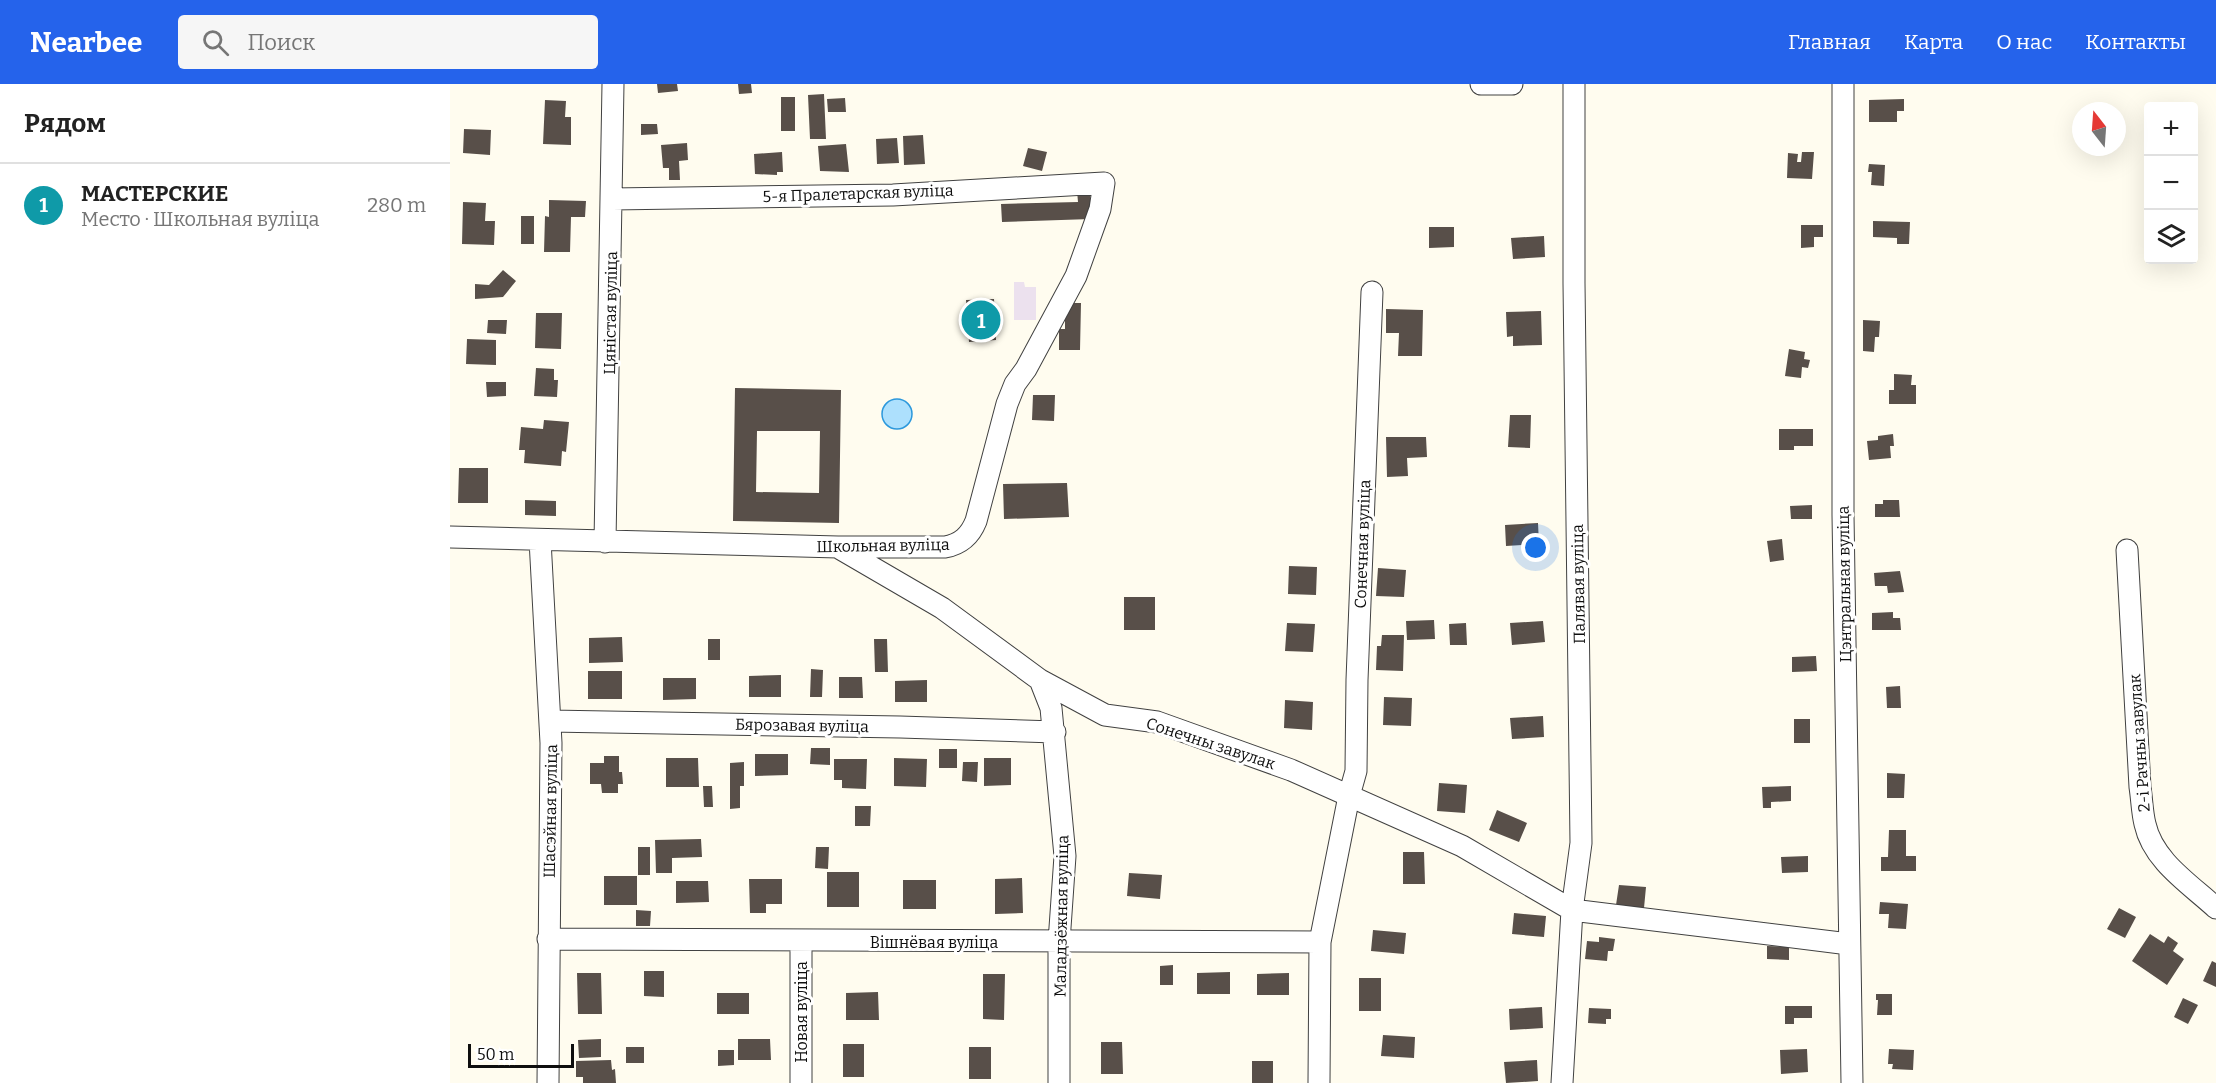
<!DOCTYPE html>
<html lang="ru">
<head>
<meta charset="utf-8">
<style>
  body { margin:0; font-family:Bitter,serif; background:#f6f6f6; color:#222 }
  .controls { position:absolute; right:18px; top:18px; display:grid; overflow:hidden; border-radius:6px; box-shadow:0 6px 24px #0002 }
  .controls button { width:54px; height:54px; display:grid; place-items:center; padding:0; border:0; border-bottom:2px solid #e0e0e0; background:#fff; color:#222; font:30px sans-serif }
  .compass { position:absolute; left:1622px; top:18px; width:54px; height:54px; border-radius:50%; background:#fff; box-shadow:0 6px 24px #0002; rotate:343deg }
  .scale { position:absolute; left:18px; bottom:15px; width:106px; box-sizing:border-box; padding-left:6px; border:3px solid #0e0e0e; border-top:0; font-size:16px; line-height:21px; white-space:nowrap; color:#0e0e0e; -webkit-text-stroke:4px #fff; paint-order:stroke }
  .you { position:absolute; left:1086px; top:464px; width:21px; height:21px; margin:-15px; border:4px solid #fff; border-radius:50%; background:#1a73e8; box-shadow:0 0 0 9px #1a73e833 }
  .badge { display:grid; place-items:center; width:39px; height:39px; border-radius:50%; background:#2563eb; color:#fff; font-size:20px; font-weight:700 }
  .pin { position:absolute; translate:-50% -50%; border:3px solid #fff; box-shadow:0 2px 6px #0006 }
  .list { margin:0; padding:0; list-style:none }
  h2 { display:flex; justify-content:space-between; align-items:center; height:78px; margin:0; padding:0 24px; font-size:26px }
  h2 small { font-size:20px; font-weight:400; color:#767676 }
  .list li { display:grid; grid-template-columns:39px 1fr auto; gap:18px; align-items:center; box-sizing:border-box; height:84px; padding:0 24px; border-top:2px solid #e0e0e0 }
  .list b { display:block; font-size:22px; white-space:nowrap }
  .list p { margin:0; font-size:20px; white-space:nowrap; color:#767676 }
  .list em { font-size:20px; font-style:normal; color:#767676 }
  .icon { flex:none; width:33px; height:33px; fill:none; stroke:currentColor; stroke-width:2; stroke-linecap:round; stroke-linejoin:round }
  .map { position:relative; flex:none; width:1766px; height:999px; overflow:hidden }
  header { display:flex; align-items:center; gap:36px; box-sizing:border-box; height:84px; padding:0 30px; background:#2563eb; color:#fff }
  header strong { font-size:28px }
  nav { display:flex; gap:33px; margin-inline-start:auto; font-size:21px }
  .search { width:420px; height:54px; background:#f6f6f6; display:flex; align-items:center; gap:15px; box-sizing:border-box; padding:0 21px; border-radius:6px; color:#767676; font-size:22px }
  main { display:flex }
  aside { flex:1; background:#fff }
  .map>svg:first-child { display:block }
</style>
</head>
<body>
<header>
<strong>Nearbee</strong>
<div class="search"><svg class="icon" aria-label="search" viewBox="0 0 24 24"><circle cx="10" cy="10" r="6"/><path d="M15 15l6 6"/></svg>Поиск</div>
<nav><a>Главная</a><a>Карта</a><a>О нас</a><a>Контакты</a></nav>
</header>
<main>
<aside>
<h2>Рядом<small></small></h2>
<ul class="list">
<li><span class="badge" style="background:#0f9aa8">1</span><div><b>МАСТЕРСКИЕ</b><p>Место · Школьная вуліца</p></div><em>280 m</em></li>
</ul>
</aside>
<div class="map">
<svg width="1766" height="999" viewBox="0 0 1766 999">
  <rect width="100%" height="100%" fill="#fffcef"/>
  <path fill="#ece1ee" d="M564,198H574L575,203H586V236H564Z"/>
  <path fill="#ade0fd" stroke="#2c98dc" stroke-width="1.5" d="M432 330a15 15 0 1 1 30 0a15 15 0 1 1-30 0Z"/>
  <path fill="#584f49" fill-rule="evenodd" d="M207,0H227L228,7L208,9Z
    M288,0H301L302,9L289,10Z
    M374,10L376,55H360L358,11Z
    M331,13H345V47H331Z
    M395,14L396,28H378L377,15Z
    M1454,15V27H1447V38H1419V16Z
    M95,16L116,17L115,33H121V61L93,60Z
    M191,40H207L208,50L191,51Z
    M14,45L41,46L40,71L13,69Z
    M473,51L475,80L454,81L453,52Z
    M447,54L449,79L427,80L426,55Z
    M237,59L238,76L229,77L230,96H219V84H213L211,61Z
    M396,60L399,88L370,87L368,62Z
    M578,64L597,68L592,87L573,82Z
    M332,68L333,88H327V91L305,90L304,70Z
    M1352,68H1364L1362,95L1337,94L1338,69L1348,70L1347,78H1351Z
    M1419,80L1435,81L1434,102L1421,101L1422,88H1418Z
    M640,106L641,135L552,138L551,120L628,118L627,107Z
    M99,116L136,117L135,133H121L120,168H94L95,132L99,133Z
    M13,118L36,119L35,137H45L44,161L12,160Z
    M71,132H84V160H71Z
    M1423,137L1460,138L1459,160H1447V154L1423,153Z
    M1351,141H1373V153H1364V163L1351,164Z
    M979,143H1004V163L979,164Z
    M1094,152L1095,173L1063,175L1061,154Z
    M53,186L66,197L53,213L25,215V200L39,201Z
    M544,215L546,256L519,258L516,216Z
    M615,219H631L630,266H609V245H615Z
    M936,225L973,226L972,272H948L949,249H936Z
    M1091,227L1092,261L1063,262V252L1057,253L1056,228Z
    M86,229H112L111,265L85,264Z
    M38,236H57L56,250L37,249Z
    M1413,236L1430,237L1429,253H1425L1424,268L1413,267Z
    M17,255L46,256V281L16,280Z
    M1339,265L1355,268L1354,275L1360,276L1358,284L1352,283L1351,294L1335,292Z
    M86,284L104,285V296H108L107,313L84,312Z
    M1444,290L1462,291L1461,301H1466V320H1439V306H1444Z
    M36,298H56V312L37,313Z
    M285,304L391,306L389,439L283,437ZM307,347H370L369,409L306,408Z
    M583,311H605L604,337L582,336Z
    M1060,331H1081L1080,364L1058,363Z
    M94,336L119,338L116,368L112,367L111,382L74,379L75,366H69L71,343L93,345Z
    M1329,345H1363V362H1344V366H1329Z
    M1443,350L1444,362H1440L1441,374L1419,376L1417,357L1428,356V352Z
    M936,353H976L977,373L957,374L958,392L937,393Z
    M9,384H38V419H8Z
    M617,399L619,433L554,435L553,400Z
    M75,416L106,417V432L75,431Z
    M1433,416H1449L1450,433H1425V420H1433Z
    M1362,421V435H1341L1340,422Z
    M1088,439L1089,460L1056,462L1055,441Z
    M1332,455L1334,476L1320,478L1317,457Z
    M839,482L867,483L866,511L838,510Z
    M928,484L956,486L954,513L926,512Z
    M1450,487L1454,508L1438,509L1437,502H1425L1424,489Z
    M674,513H705V546H674Z
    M1443,528V534H1450L1451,546H1422V529Z
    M984,536L985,555L957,556L956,537Z
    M1093,537L1095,558L1062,561L1060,539Z
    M837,539L865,540L863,568L835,567Z
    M1016,539L1017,561H1000L999,540Z
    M932,551H954L953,587L926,586L927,562H931Z
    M172,553L173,578L139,579V554Z
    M258,555H270V576H258Z
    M424,555H437L438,588H425Z
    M1366,572L1367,587L1342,588V573Z
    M361,585L373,586L372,613H360Z
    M138,587H172V615H138Z
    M331,591V613H299V592Z
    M389,593H412L413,614H389Z
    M213,594H246V615L213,616Z
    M477,596V618H445V597Z
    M1450,602L1451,624H1437L1436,603Z
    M934,613L962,614L961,642L933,641Z
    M835,616L863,618L862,646L834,644Z
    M1093,632L1094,653L1062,655L1060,634Z
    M1344,635H1360V659H1344Z
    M361,664H380V681L360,680Z
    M489,665H507V684H489Z
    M305,670H338V691L305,692Z
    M154,672H169V688H172L173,700H168V709H152L151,700H140V679H154Z
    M216,674H248L249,703H216Z
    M444,674L477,675L476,703L444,702Z
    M534,674H561V701L534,702Z
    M384,675H417L416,705L392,704V696H384Z
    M294,678V702H290V724L280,725V679Z
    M513,678H528L527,698L512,697Z
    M1437,689L1455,690L1454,714H1437Z
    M989,699L1017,701L1015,729L987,727Z
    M253,702H262L263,723H254Z
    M1341,702V717L1321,718V724H1313L1312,703Z
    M405,722H421L420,742H405Z
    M1047,726L1077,739L1069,758L1039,746Z
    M1439,746H1456V772H1466V787H1431V773H1438Z
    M251,755L252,773L222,774V789H206L205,756Z
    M188,763H200V791H188Z
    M366,763H379L378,785L365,784Z
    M953,768H974L975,800H953Z
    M1358,772V788L1332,789L1331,773Z
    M377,788H409V823H377Z
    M679,789L712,791L710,815L677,812Z
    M154,792H187V821H154Z
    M572,794L573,829L545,830V795Z
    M299,795H332V820H316V829H300Z
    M453,796H486V825H453Z
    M226,797H258L259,818L226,819Z
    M1169,801L1196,803L1194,824L1166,821Z
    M1430,818L1458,820L1456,845L1438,844L1439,830H1429Z
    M1669,824L1686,833L1675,854L1657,845Z
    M186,826L201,827L200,842H186Z
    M1064,829L1096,832L1094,853L1062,850Z
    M923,846L956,849L954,870L921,867Z
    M1700,850L1714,859L1718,852L1728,859L1723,867L1734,875L1717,901L1682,877Z
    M1149,853L1165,855L1163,867H1158L1157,877L1135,875L1137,857L1149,858Z
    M1317,862L1339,863V876L1317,875Z
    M1762,877L1766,879V903L1753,897Z
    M723,881V901H710V882Z
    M194,887H214V913L194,912Z
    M780,888V910H747V889Z
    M127,889H151L152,930H128Z
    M839,889V911H807V890Z
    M533,890H555L554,936L533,935Z
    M909,894H931V927H909Z
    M428,908L429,936H396V909Z
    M267,909H299V930H267Z
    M1426,910H1442V931H1427L1428,916H1426Z
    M1733,914L1748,921L1738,940L1724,933Z
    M1335,922H1362V934H1344V940H1335Z
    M1092,923L1093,944L1060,946L1059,925Z
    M1139,924L1161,925V935H1156V940L1138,939Z
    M933,951L965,953L964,974L931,972Z
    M151,955V973L129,974L128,956Z
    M288,955H320L321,976H288Z
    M651,958H672L673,990H651Z
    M393,960H414V993H393Z
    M176,963H194V979H176Z
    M519,963H541V995H519Z
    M1357,965L1358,988L1331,990L1330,966Z
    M1439,965L1464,966L1463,986L1442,985L1443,980H1438Z
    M268,966H284V981L268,982Z
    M161,976L162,986L165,985L166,999H133V993H126V977Z
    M1087,976L1088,997L1056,999L1054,978Z
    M802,977H823V999H802Z"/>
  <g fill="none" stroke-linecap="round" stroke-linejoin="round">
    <g stroke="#414141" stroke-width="23">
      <path id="minor" d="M1031,0H1062
        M1393,0V431L1402,999
        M0,453L388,463H495C511,460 520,452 526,437L557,320L565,300L576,285L626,192L650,125L654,99L443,111L162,115
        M90,456L101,659L98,999
        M155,458L163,0
        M389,464L492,524L590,596L655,631L707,638L841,686L1012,762L1122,826L1399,860
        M1677,466L1690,703C1692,716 1692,728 1695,740C1703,777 1740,800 1766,824
        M590,596L601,624L615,772L609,858V999
        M100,637L450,643L605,648
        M98,855L870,858
        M351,857V999
        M869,999L870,858L899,712L906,687L907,596L922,208
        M1112,999L1122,826L1131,759L1124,199V0"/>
    </g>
    <use href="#minor" stroke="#fff" stroke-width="21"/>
  </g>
  <g text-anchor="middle" stroke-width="6" stroke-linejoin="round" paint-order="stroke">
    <g font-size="16" fill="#0e0e0e" stroke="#fff">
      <text transform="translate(408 109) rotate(-2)" y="6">5-я Пралетарская вуліца</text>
      <text transform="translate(160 229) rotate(-89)" y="6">Цяністая вуліца</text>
      <text transform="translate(912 460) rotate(-88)" y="6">Сонечная вуліца</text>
      <text transform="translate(433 461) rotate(-1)" y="6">Школьная вуліца</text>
      <text transform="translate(1128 500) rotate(-91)" y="6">Палявая вуліца</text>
      <text transform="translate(1394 500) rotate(-91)" y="6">Цэнтральная вуліца</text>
      <text transform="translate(352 641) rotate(1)" y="6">Бярозавая вуліца</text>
      <text transform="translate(761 659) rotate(18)" y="6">Сонечны завулак</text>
      <text transform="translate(1689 659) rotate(-94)" y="6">2-і Рачны завулак</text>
      <text transform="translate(100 727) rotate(-89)" y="6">Шасэйная вуліца</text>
      <text transform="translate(611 832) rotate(-89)" y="6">Маладзёжная вуліца</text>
      <text x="484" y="864">Вішнёвая вуліца</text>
      <text transform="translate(351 928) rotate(-90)" y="6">Новая вуліца</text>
    </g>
  </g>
</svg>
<div class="controls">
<button>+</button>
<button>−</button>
<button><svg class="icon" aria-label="layers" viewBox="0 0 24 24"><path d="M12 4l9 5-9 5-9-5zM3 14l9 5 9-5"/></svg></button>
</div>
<svg class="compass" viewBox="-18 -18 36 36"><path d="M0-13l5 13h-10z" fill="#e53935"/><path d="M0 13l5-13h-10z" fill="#767676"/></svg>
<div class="scale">50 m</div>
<div class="you"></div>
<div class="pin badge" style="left:531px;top:236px;background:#0f9aa8">1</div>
</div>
</main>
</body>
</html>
